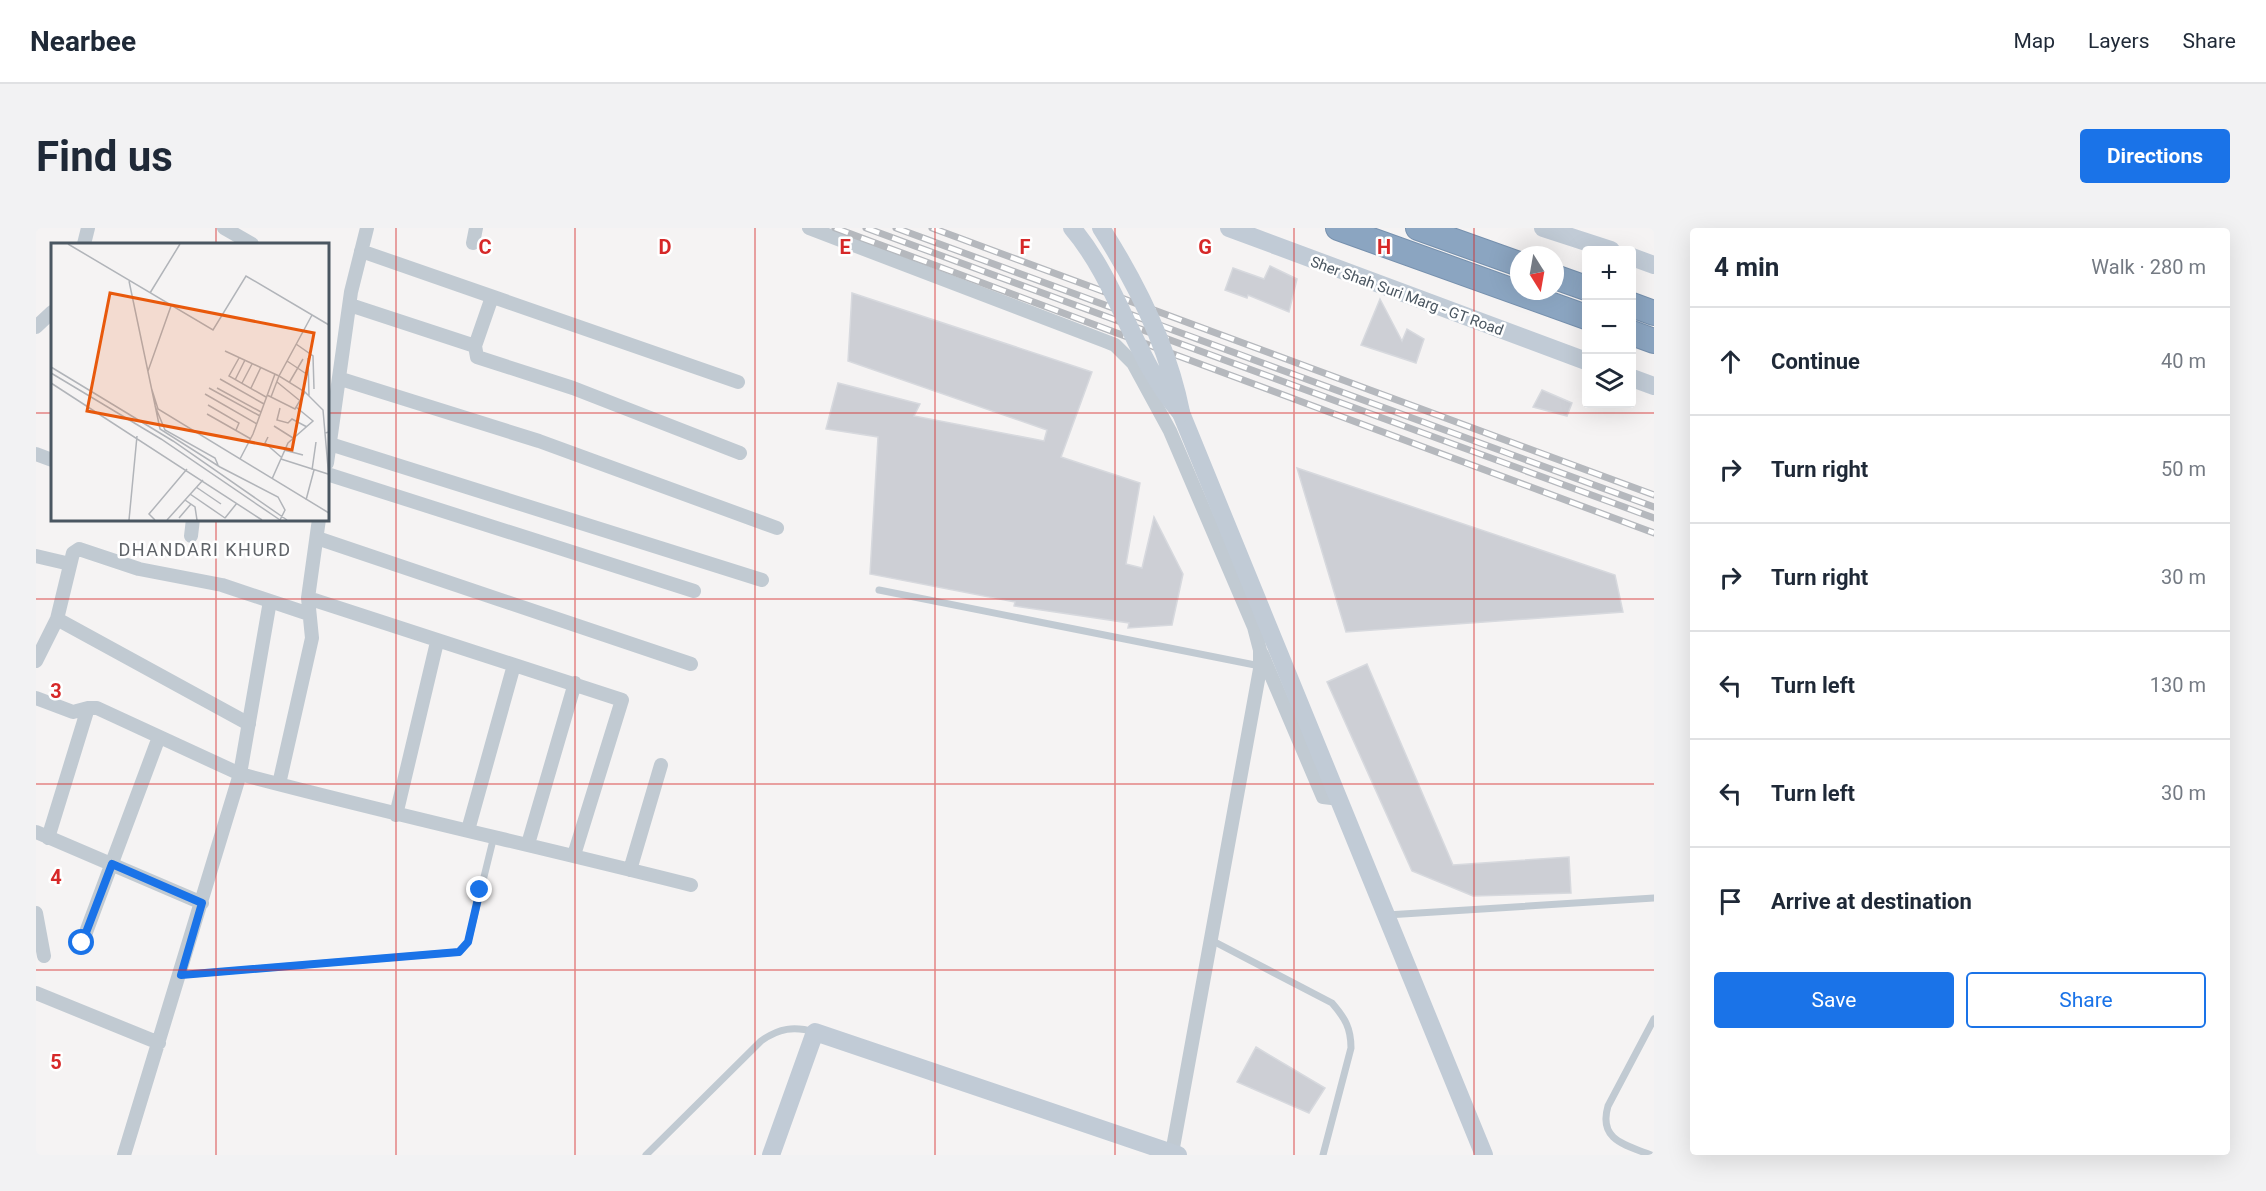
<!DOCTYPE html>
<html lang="en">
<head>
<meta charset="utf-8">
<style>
  body { margin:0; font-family:Roboto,sans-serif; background:#f2f2f3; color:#1f2937 }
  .controls { position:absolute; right:18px; top:18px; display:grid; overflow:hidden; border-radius:6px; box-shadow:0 6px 24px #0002 }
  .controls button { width:54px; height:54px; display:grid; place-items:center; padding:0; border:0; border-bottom:2px solid #e0e1e3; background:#fff; color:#1f2937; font:30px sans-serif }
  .compass { position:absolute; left:1474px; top:18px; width:54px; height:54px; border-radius:50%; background:#fff; box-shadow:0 6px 24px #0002; rotate:169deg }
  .stop { position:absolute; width:18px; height:18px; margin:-14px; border:4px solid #1a73e8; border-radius:50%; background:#fff }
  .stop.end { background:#1a73e8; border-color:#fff; box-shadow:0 2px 6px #0008 }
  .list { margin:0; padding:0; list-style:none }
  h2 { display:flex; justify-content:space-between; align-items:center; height:78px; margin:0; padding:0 24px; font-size:26px }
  h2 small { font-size:20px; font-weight:400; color:#747a83 }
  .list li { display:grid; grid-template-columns:39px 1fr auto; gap:18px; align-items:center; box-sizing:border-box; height:108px; padding:0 24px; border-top:2px solid #e0e1e3 }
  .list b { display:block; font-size:22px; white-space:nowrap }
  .list em { font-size:20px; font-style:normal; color:#747a83 }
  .actions { display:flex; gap:12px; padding:18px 24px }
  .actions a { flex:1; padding:14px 0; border:2px solid #1a73e8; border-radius:6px; text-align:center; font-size:21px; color:#1a73e8 }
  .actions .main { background:#1a73e8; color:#fff }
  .icon { flex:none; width:33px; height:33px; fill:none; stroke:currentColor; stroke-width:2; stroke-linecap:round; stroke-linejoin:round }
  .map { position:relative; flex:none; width:1618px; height:927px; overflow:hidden; border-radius:6px }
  header { display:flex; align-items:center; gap:36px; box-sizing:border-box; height:84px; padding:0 30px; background:#fff; border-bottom:2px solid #e0e1e3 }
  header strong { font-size:28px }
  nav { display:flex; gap:33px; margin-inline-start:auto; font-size:21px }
  .intro { display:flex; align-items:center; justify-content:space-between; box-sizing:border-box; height:144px; padding:0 36px }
  h1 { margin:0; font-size:42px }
  .button { padding:15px 27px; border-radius:6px; background:#1a73e8; color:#fff; font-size:21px; font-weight:700 }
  main { display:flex; gap:36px; padding:0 36px }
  aside { flex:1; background:#fff; border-radius:6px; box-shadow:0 6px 24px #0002 }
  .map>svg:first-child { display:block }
</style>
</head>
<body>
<header>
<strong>Nearbee</strong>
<nav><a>Map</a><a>Layers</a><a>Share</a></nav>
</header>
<div class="intro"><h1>Find us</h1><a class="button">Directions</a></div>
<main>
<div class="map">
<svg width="1618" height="927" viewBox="0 0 1618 927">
  <rect width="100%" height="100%" fill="#f5f3f3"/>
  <path fill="#cdcfd5" stroke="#d7d9de" stroke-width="1.5" d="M1234,38L1261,51L1253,84L1212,67L1211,70L1189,62L1197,40L1228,51Z
    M816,65L1056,144L1025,229L1104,255L1090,336L1106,340L1118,289L1147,346L1136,397L1092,400L1093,395L978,378L979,374L834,346L842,209L790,201L802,155L884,176L878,188L1008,213L1011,202L812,133Z
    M1344,71L1366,113L1371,101L1388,111L1380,135L1325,117Z
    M1506,162L1536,175L1531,188L1497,179Z
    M1261,240L1579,347L1587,384L1310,404Z
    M1331,436L1417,637L1533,629L1535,665L1437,668L1376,643L1291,454Z
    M1220,819L1289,860L1273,885L1201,854Z"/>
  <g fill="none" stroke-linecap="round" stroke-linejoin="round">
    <g stroke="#7690ad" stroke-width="26">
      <path id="highway" d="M1302,0L1550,89
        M1382,0L1483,36
        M1519,49L1550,60
        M1596,77L1618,85
        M1596,105L1618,113"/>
    </g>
    <path stroke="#c1cad2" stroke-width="7" d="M843,362L1224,438
      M1351,687L1618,670
      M1175,712L1296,775C1309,790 1315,800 1315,820L1287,927
      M145,747L423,724L432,714L458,608
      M610,927L725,813C743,800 758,798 779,804
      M1615,927C1589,917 1562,912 1572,878L1618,791"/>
    <path stroke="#c1cad2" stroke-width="14" d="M188,0L216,16
      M773,0L1069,113L1079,117L1097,135L1134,203L1218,399L1224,422V441L1136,925
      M437,15L440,0
      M48,16L52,0
      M325,23L702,154
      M456,69L439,118L441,129L537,160L704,225
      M314,77L439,118
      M0,99L16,84
      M305,151L503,213L741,300
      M294,216L726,352
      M0,226L16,232
      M291,235L315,64L331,0
      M291,246L658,363
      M155,308L157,291
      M281,310L655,436
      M0,328L34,336
      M272,370L586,472L538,627
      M234,373L204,546C354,586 505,619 655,657
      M21,391L213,496
      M1226,426L1287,569L1304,571
      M0,433L21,391L37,325L43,321L103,341L186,357L273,386
      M0,470L37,484L52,480H61L204,546L88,927
      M243,556L276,410L272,370L283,291
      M360,587L401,414
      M432,602L478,437
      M0,604L166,675
      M12,610L52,480
      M492,616L539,455
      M594,642L625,537
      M0,685L8,728
      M46,715L123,509
      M0,765L123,815"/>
    <path stroke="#c1cbd6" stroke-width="18" d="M1193,0L1550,133
      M1507,0L1575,22
      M1596,29L1618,37
      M1596,150L1618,158
      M1145,185L1448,927
      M735,927L779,804L1142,927"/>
    <use href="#highway" stroke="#8ba5c1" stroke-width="24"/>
    <g stroke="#b5b8bd" stroke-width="7">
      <path id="rail" d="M799,0L1618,305
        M830,0L1618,290
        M860,0L1618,279
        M896,0L1618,267"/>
    </g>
    <use href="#rail" stroke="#fff" stroke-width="4.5" stroke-dasharray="14" stroke-linecap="butt"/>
    <path stroke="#c1cbd6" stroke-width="18" d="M1036,0C1083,55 1097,130 1145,185
      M1065,0C1101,56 1132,119 1145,184"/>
  </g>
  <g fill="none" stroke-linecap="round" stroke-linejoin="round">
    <path stroke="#1a73e8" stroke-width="8" d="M46,715L76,636L166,675L145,747L423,724L432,714L444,662"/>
  </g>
  <path fill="none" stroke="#d62828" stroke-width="1.5" stroke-opacity="0.55" d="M180,0V16M360,0V927M539,0V927M719,0V927M899,0V927M1079,0V927M1258,0V927M1438,0V927M0,185H16M291,185H1618M180,291V927M0,371H1618M0,556H1618M0,742H1618"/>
  <g text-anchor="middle" stroke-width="5" stroke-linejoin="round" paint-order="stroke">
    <g font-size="15" fill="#4a5661" stroke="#fff">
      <text transform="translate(1371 68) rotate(20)" y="5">Sher Shah Suri Marg - GT Road</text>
    </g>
    <g font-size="18" letter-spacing="1.5" fill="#5f6368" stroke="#fff">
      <text x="169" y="328">DHANDARI KHURD</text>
    </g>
  </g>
  <g transform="translate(15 15)">
    <rect width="278" height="278" fill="#f5f3f3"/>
    <path fill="none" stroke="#b1b4b9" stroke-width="1.5" d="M17,1L162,87L195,33L278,82M78,38L109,186L169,224L227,254L234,267L229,277M99,50L129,1M261,72L228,133L254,149L272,167L274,190L278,189M245,101L262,113L263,146M174,108L228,133L220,154M188,115L178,133L215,154M257,115L258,153M236,118L257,132M0,124L122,198L236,277M97,128L120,63M0,130L110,196L229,277M169,136L213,161M184,137L194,117M226,139L248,157M0,140L211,277M191,140L201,121M238,140L252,116M158,145L209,173M166,145L210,169M200,145L210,124M101,147L107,166L278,270M154,151L206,181M216,152L244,166L254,149M157,162L188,180L185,187M104,163L114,187L164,215L167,222M229,165L226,177L237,180L241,176L256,184M156,171L200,196M223,183L242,195M274,190L278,236M217,194L214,200L230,214M233,207L252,212M189,216L202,191L224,131M230,216L277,231M261,227L265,199M221,236L237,200L262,178L245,164M145,244L170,261M139,251L174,275M134,257L144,264L146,277M255,257L263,227M128,275L140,261M174,275L186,260M78,277L86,193M104,277L98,271L136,226M116,277L152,237"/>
    <path fill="#e8590c" fill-opacity="0.15" stroke="#e8590c" stroke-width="3" d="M59,50L263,90L241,207L36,168Z"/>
    <rect width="278" height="278" fill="none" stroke="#4a5661" stroke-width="3"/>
  </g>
  <g font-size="20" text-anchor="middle" font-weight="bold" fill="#d62828" stroke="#fff" stroke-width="5" stroke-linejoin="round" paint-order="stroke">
    <text x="449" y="26">C</text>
    <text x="629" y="26">D</text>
    <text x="809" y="26">E</text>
    <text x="989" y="26">F</text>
    <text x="1169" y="26">G</text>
    <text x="1348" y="26">H</text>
    <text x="20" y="470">3</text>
    <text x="20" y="656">4</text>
    <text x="20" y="841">5</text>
  </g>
</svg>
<div class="controls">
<button>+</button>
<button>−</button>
<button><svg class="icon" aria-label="layers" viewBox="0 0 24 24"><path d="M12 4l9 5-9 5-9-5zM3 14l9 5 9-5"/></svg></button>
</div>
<svg class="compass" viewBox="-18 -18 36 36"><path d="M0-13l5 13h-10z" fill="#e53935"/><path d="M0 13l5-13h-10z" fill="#747a83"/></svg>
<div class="stop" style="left:46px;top:715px"></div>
<div class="stop end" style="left:444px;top:662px"></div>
</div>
<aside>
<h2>4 min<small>Walk · 280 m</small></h2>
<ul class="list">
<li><svg class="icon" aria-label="ahead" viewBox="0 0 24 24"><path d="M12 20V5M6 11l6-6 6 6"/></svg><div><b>Continue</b></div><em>40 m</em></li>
<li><svg class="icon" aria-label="right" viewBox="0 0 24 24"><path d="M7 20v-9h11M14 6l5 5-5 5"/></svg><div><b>Turn right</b></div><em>50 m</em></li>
<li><svg class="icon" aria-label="right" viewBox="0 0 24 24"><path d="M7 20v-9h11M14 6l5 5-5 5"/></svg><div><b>Turn right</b></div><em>30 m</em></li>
<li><svg class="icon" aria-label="left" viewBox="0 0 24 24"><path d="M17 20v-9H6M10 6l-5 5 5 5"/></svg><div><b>Turn left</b></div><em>130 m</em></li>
<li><svg class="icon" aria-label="left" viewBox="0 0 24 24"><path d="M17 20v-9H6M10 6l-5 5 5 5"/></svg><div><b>Turn left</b></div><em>30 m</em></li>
<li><svg class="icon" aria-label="arrive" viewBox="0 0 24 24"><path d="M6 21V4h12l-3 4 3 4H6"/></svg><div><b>Arrive at destination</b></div></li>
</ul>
<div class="actions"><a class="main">Save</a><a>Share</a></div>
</aside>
</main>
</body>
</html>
